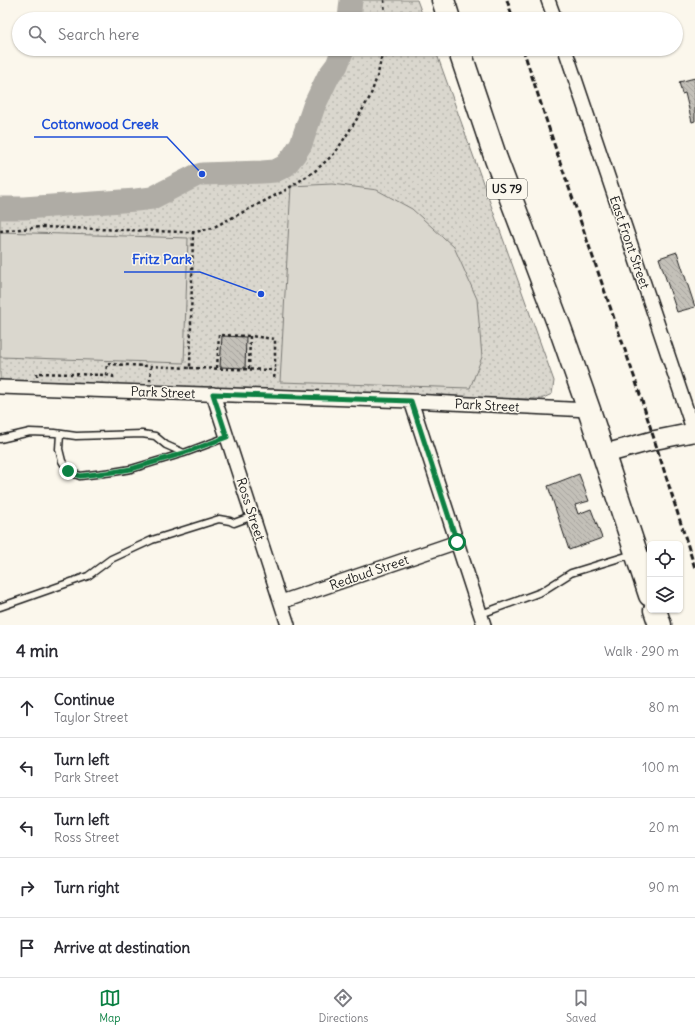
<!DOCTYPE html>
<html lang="en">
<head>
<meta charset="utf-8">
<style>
  body { margin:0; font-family:Delius,sans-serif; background:#f7f7f7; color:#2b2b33 }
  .controls { position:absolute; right:12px; bottom:12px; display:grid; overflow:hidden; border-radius:6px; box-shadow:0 1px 3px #0004 }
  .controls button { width:36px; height:36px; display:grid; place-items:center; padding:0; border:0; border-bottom:1px solid #e1e1e2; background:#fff; color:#2b2b33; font:20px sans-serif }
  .stop { position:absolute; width:12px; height:12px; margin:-9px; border:3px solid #0b8043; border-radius:50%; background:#fff }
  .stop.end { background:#0b8043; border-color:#fff; box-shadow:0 1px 4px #0008 }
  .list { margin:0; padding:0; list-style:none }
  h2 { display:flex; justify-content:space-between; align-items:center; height:52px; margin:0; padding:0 16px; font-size:17px }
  h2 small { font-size:13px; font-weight:400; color:#7c7c81 }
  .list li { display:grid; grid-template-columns:26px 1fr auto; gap:12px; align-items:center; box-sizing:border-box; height:60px; padding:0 16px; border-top:1px solid #e1e1e2 }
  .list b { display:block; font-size:15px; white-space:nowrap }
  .list p { margin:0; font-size:13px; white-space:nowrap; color:#7c7c81 }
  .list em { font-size:13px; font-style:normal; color:#7c7c81 }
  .icon { flex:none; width:22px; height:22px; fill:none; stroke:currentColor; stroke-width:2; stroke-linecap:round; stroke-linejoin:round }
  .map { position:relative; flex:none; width:695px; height:625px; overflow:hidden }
  .search { position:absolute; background:#fff; box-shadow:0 1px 3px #0004; left:12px; right:12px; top:12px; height:44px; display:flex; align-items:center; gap:10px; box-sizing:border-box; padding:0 14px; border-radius:22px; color:#7c7c81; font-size:15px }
  .sheet { height:352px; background:#fff }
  nav { display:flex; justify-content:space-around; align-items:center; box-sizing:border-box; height:56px; border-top:1px solid #e1e1e2; background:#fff; font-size:11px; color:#7c7c81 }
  nav a { display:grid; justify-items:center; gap:2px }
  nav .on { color:#0b8043 }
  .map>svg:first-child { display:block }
</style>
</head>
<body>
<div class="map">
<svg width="695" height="625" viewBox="0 0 695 625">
  <defs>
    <pattern id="park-dots" width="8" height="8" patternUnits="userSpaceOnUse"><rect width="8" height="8" fill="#dad7ce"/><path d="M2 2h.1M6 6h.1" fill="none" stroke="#bab8b0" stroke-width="1.8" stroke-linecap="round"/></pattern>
    <pattern id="building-back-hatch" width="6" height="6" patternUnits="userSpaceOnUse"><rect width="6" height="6" fill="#c3c0b8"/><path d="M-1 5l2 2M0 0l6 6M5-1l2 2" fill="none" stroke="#a7a49e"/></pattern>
  </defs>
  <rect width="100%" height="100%" fill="#fbf7ec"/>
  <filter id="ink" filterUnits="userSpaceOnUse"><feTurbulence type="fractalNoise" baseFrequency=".025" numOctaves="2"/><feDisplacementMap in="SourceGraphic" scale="8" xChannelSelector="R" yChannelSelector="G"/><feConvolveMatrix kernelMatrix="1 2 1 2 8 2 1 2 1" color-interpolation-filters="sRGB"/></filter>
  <g filter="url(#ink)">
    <path fill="url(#park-dots)" stroke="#7b7a75" d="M348,0H417L424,19H342Z
      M334,49H435L554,381L552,394L541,399L470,398L269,389L0,381V207L144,194L213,164L281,161L327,75Z"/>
    <path fill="#dad7ce" stroke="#7b7a75" d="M332,184L377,190L412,209L454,247L477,299L482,357L470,388L280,382L291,186Z
      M0,232L188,238L184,363L0,357Z"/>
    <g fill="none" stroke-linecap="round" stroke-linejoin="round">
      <path stroke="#afaca5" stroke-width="23" d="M349,19L351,0
        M0,208H24L136,200L152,198L195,176L202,174L262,172L275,171L285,166L294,155L301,144L314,106L328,77L337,65L343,49"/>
    </g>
    <path fill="url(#building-back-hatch)" stroke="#1c1c1c" d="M695,78V121L692,122L685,93L682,94L679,82Z
      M677,252L695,307L677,312L659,258Z
      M222,336L246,337L245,368L220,367Z
      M579,474L589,501L575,505L578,514L591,509L602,538L569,550L548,486Z"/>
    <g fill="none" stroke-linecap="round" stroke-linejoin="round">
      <g stroke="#1c1c1c" stroke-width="9">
        <path id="service" d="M60,434L59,449L62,461L68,471L80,476L113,472L131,469L184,453
          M0,439L30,432L55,433L76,436L142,434L155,436L166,445L184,453L227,437
          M0,607L88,576L111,559L152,540L219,519L230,521L234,523L253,516
          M481,614L541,592L571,573L633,554"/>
      </g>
      <g stroke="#1c1c1c" stroke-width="16">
        <path id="minor" d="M548,0L555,19
          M565,49L695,435
          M0,387L411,401L589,410
          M213,394L288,625
          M411,401L484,625
          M281,602L457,542"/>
      </g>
      <g stroke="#1c1c1c" stroke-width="21">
        <path id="secondary" d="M604,454L655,440L695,432"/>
      </g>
      <g stroke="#1c1c1c" stroke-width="25">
        <path id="trunk" d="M443,0L449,19
          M459,49L496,159L560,328L589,410L650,595
          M655,610L660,625"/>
      </g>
      <path stroke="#1c1c1c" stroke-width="2.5" stroke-dasharray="3 3" stroke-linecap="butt" d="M384,0L385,19
        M0,231L42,227L182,232H196L212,228L284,191L315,171L335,153L355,122L370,97L378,74L383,49
        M190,368L275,370L274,379
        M217,368L219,335L250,336
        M249,369L250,336L275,339V370
        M106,375L113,376V380
        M37,376V373L106,375L107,364L190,368L193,232
        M150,381L151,366"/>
      <use href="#service" stroke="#fbf7ec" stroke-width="6"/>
      <use href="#minor" stroke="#fbf7ec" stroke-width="13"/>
      <use href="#secondary" stroke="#fbf7ec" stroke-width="18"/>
      <use href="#trunk" stroke="#fbf7ec" stroke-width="22"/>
      <path stroke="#1c1c1c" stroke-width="3" stroke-dasharray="6 3" stroke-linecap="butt" d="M507,0L513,19
        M523,49L558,156L636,382L695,568"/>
    </g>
  </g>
  <g fill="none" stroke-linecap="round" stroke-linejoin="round" filter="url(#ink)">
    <path stroke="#0b8043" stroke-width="5" d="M68,471L80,476L113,472L131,469L184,453L227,437L213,394L411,401L457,542"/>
  </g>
  <g text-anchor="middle" stroke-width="3" stroke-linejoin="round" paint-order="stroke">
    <rect fill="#fbf7ec" stroke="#5f5e5a" stroke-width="1" x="487" y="179" width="40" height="20" rx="3"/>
    <g font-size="12" font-weight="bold" fill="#1c1c1c">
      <text x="507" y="193">US 79</text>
    </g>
    <g font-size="13" fill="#1c1c1c" stroke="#fbf7ec">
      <text transform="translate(630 242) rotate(71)" y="5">East Front Street</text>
      <text transform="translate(163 392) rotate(2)" y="5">Park Street</text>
      <text transform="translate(487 405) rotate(3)" y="5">Park Street</text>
      <text transform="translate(251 509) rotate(72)" y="5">Ross Street</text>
      <text transform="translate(369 572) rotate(-19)" y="5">Redbud Street</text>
    </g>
  </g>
  <path fill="none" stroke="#1d4ed8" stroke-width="1.5" d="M202 174L167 137H34M261 294L200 272H124"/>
  <g fill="#1d4ed8" stroke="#fbf7ec" stroke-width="1.5">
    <circle cx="202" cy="174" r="4"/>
    <circle cx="261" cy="294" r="4"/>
  </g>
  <g font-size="14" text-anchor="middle" font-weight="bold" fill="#1d4ed8" stroke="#fbf7ec" stroke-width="3" stroke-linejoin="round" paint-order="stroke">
    <text x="100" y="129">Cottonwood Creek</text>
    <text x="162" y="264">Fritz Park</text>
  </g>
</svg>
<div class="controls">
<button><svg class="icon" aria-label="locate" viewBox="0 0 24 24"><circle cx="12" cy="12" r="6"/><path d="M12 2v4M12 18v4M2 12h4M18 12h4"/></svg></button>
<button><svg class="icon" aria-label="layers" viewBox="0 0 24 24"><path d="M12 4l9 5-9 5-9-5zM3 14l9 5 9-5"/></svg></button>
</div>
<div class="stop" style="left:457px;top:542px"></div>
<div class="stop end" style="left:68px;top:471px"></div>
<div class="search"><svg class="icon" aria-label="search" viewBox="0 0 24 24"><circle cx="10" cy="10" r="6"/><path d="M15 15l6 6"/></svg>Search here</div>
</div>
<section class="sheet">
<h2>4 min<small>Walk · 290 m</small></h2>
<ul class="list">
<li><svg class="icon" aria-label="ahead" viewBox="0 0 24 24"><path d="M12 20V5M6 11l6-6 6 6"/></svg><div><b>Continue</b><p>Taylor Street</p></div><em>80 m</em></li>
<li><svg class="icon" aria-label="left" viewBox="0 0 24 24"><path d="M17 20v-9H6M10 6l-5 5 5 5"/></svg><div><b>Turn left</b><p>Park Street</p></div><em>100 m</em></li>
<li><svg class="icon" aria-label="left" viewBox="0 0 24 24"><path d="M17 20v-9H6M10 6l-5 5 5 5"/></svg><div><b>Turn left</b><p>Ross Street</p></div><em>20 m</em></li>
<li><svg class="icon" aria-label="right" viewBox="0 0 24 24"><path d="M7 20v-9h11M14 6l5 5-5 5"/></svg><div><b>Turn right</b></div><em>90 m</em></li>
<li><svg class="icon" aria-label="arrive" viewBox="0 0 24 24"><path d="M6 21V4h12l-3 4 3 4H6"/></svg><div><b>Arrive at destination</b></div></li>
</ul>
</section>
<nav>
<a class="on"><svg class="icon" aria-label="map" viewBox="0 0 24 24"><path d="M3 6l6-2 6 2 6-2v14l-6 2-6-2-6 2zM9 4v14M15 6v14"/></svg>Map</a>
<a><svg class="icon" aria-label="directions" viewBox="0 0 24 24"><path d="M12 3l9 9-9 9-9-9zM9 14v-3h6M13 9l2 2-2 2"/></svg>Directions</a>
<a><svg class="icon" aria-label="saved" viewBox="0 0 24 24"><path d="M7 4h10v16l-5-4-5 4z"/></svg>Saved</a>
</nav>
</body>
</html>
